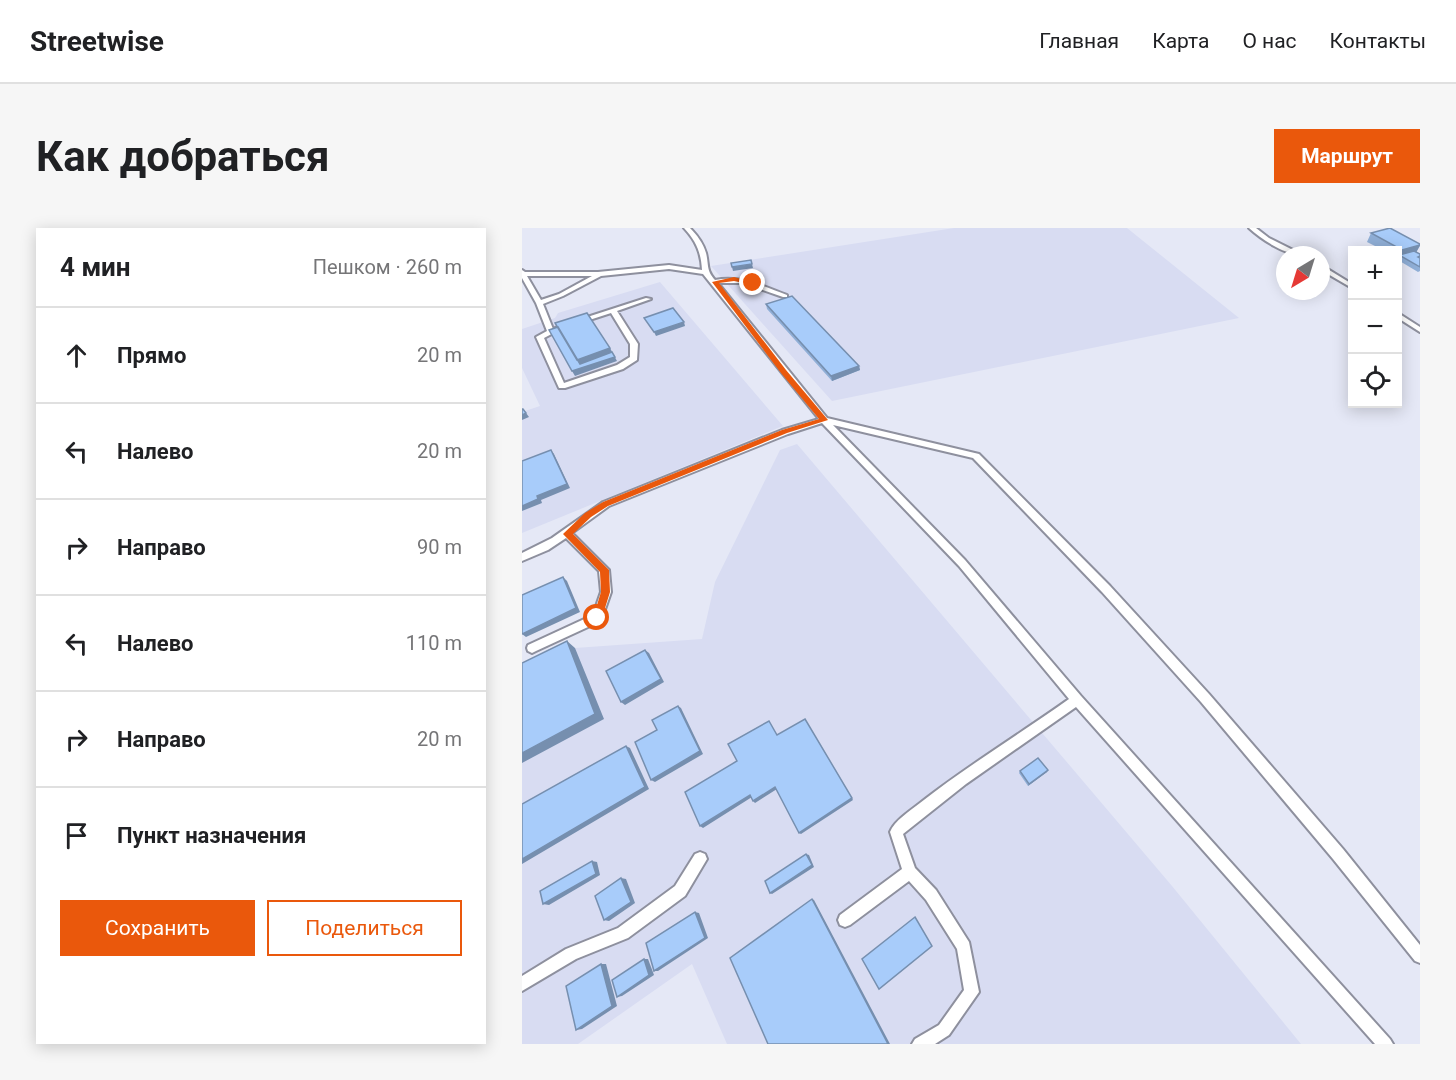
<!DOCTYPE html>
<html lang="ru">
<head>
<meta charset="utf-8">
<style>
  body { margin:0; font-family:Roboto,sans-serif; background:#f6f6f6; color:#202124 }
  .controls { position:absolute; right:18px; top:18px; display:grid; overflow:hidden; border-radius:0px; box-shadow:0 3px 15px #0003 }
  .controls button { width:54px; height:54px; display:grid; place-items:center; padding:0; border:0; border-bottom:2px solid #e0e0e0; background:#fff; color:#202124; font:30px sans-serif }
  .compass { position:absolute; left:754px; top:18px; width:54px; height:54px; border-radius:50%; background:#fff; box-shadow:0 3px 15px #0003; rotate:218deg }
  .stop { position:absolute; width:18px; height:18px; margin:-14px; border:4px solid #ea580c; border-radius:50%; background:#fff }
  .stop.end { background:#ea580c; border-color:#fff; box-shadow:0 2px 6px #0008 }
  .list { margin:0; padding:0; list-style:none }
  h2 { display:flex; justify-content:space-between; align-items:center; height:78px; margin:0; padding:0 24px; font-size:26px }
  h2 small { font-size:20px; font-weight:400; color:#757577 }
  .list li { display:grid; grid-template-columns:39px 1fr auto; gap:18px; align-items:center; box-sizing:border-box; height:96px; padding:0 24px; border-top:2px solid #e0e0e0 }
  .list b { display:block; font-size:22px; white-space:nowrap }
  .list em { font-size:20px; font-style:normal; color:#757577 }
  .actions { display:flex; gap:12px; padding:18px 24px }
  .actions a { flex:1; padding:14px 0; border:2px solid #ea580c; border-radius:0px; text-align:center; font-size:21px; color:#ea580c }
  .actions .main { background:#ea580c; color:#fff }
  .icon { flex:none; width:33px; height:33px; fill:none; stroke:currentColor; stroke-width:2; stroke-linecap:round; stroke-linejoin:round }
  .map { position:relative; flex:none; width:898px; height:816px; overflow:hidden; border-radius:0px }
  header { display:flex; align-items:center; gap:36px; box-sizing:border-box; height:84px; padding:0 30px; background:#fff; border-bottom:2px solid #e0e0e0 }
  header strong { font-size:28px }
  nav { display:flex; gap:33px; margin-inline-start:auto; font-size:21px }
  .intro { display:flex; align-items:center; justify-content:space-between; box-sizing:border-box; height:144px; padding:0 36px }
  h1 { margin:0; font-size:42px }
  .button { padding:15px 27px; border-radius:0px; background:#ea580c; color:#fff; font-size:21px; font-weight:700 }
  main { display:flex; gap:36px; padding:0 36px }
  aside { flex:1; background:#fff; border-radius:0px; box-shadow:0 3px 15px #0003 }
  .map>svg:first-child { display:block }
</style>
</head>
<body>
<header>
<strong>Streetwise</strong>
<nav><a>Главная</a><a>Карта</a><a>О нас</a><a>Контакты</a></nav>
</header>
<div class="intro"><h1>Как добраться</h1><a class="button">Маршрут</a></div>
<main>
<aside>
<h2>4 мин<small>Пешком · 260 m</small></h2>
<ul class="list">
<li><svg class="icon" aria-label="ahead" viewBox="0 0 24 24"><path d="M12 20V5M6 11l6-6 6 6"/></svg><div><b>Прямо</b></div><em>20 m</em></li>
<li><svg class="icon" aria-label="left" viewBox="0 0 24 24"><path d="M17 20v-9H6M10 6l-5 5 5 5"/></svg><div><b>Налево</b></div><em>20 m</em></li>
<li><svg class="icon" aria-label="right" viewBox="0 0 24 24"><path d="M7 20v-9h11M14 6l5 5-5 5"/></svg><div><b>Направо</b></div><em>90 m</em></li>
<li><svg class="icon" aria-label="left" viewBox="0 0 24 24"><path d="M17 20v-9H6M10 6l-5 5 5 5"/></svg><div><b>Налево</b></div><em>110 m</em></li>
<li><svg class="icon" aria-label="right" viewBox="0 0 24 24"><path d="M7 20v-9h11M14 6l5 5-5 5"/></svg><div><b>Направо</b></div><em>20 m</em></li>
<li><svg class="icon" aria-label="arrive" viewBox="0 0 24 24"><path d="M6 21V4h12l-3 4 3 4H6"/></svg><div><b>Пункт назначения</b></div></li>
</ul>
<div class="actions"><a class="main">Сохранить</a><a>Поделиться</a></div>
</aside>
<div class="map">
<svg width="898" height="816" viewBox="0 0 898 816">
  <rect width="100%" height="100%" fill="#e5e8f6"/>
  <path fill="#d8dcf2" d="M432,0H605L717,90L310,173L189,38Z
    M138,54L261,198L0,305V184L18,178L0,140V101L33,90L36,85Z
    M275,216L650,658L779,816H205L170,736L56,816H0V446L53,420L180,411L193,354L258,222Z"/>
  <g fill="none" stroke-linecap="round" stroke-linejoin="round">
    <g stroke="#8e909e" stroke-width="4">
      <path id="lane" d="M162,0H168C175,7 181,15 184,25C187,37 184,42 193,52C219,47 241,58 265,67V69H261L221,55H196L305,190L457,226L588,358L687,466L821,621L898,717V735L893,733L811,631L679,474L580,364L451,230L311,197L443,332L559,468L868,811L871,816H853L554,479L444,556L381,606L393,640L414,662L447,714L457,764L427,807L413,816H390L393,811L417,797L442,762L435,721L404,672L387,653L328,697L323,699L318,697L316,692L318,687L380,641L368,604C372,593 388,583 398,575C445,538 498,506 547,471L437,338L300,195L266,206L87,278L50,305L87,342L89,364L80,390L79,393L14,423L10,425L6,423L5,420L6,417L71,387L79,364L77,343L44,310L26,322L0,333V325L30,310L81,274L260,202L297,191L181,46L147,41L79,48L41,68L21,76L31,101L40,97L43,99L22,110L42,155L95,137L108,129V116L89,85L55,96L53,95V93L124,70L129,71L95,83L116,116L115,132L101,141L43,160H37L14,109L25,103L14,75L0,50V42L3,44H76L147,37L180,42C179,24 174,13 162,0ZM5,48H70L37,66L19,72Z
        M727,0H734L747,10L781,27C763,27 740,12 727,0Z
        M799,37L830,56V60L799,42Z
        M876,85L898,99V104L876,90Z
        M178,624L183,626L185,631L163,668L106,710L54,731L0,763V748L44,721L96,700L153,658L173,626Z"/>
    </g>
    <use href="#lane" fill="#fff" fill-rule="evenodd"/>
  </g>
  <path fill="#90afd7" d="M849,5L898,16V18L894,24L898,26V43L896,44L876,32V22H861L845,14Z
    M244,76L337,138L338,142L310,153L245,81Z
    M526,542L525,544L506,558L497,545L498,543Z"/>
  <path fill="#768faf" d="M898,17L894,25L877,27L876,30L880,22Z
    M230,36L231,40L211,43L210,39Z
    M162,94L163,98L134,108L132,104Z
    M88,120L95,133L53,148L50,143L55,131Z
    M337,138L338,142L310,153L309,148Z
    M1,181L7,189L0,192V187Z
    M29,222L32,226L48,260L19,272L20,275L0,283V278L15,268Z
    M41,349L45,353L58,384L4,409L0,406Z
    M45,413L53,420L82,491L0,535V525Z
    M123,422L127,425L142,454L103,477L99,474Z
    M156,478L159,480L181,526L133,554L129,552Z
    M283,491L331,572L279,606L277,605Z
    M104,518L108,520L127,561L0,636V631Z
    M526,542L525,544L506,558L507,556Z
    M253,559L255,561L233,575L231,573Z
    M228,567L230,569L181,600L178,598Z
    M284,626L287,627L292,639L250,666L248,665Z
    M70,633L75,634L78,647L27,677L21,676Z
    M99,650L104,651L113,675L87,693L82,692Z
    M290,671L292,672L368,816H366Z
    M173,684L177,685L186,710L136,743H132Z
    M122,731H126L132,747L100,768L95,769Z
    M79,736H84L95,778L60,801L54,802Z"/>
  <path fill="#a8ccfa" stroke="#768faf" stroke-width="1.5" d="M868,0L898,16V17L880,22L849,5Z
    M892,23L898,26V28L896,29L898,30V39L877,27Z
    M229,32L230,36L210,39L209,35Z
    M270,68L337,138L309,148L244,76Z
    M151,80L162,94L132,104L122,90Z
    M65,85L88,120L55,132L33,95Z
    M36,99L58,136L90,124L93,129L50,143L27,102Z
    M0,181H1L4,185L0,187Z
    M29,222L45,256L15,268L16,271L0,278V233Z
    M41,349L54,380L0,406V367Z
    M45,413L73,486L0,525V435Z
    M123,422L139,451L99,474L84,443Z
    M156,478L178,523L129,552L113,514L135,502L130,492Z
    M283,491L330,570L277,605L253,559L231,573L228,567L178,598L163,564L215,533L206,516L247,493L255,507Z
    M104,518L123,559L0,631V576Z
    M516,530L526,542L507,556L498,543Z
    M284,626L290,637L248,665L243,653Z
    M70,633L74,646L21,676L18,663Z
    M99,650L109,674L82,692L73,668Z
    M290,671L366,816H246L208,730Z
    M173,684L183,710L132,743L124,715Z
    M393,689L410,718L357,761L340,731Z
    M122,731L127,747L95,769L90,752Z
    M79,736L90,778L54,802L44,758Z"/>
  <path fill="#ea580c" d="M212,49L234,55L231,57L212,53L197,55L264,142L306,192L265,205L86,278L69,289L51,306L87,342L88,364L79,393H72L71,390L79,364L78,344L41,306L63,285L81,274L260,202L297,191L259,145L190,54Z"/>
</svg>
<div class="controls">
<button>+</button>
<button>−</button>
<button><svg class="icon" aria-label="locate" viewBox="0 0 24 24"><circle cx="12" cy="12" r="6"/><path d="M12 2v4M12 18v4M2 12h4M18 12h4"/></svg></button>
</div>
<svg class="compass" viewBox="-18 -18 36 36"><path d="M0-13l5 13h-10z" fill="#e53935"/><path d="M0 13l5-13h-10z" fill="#757577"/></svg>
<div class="stop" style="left:75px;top:390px"></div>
<div class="stop end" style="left:231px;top:55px"></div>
</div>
</main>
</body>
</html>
